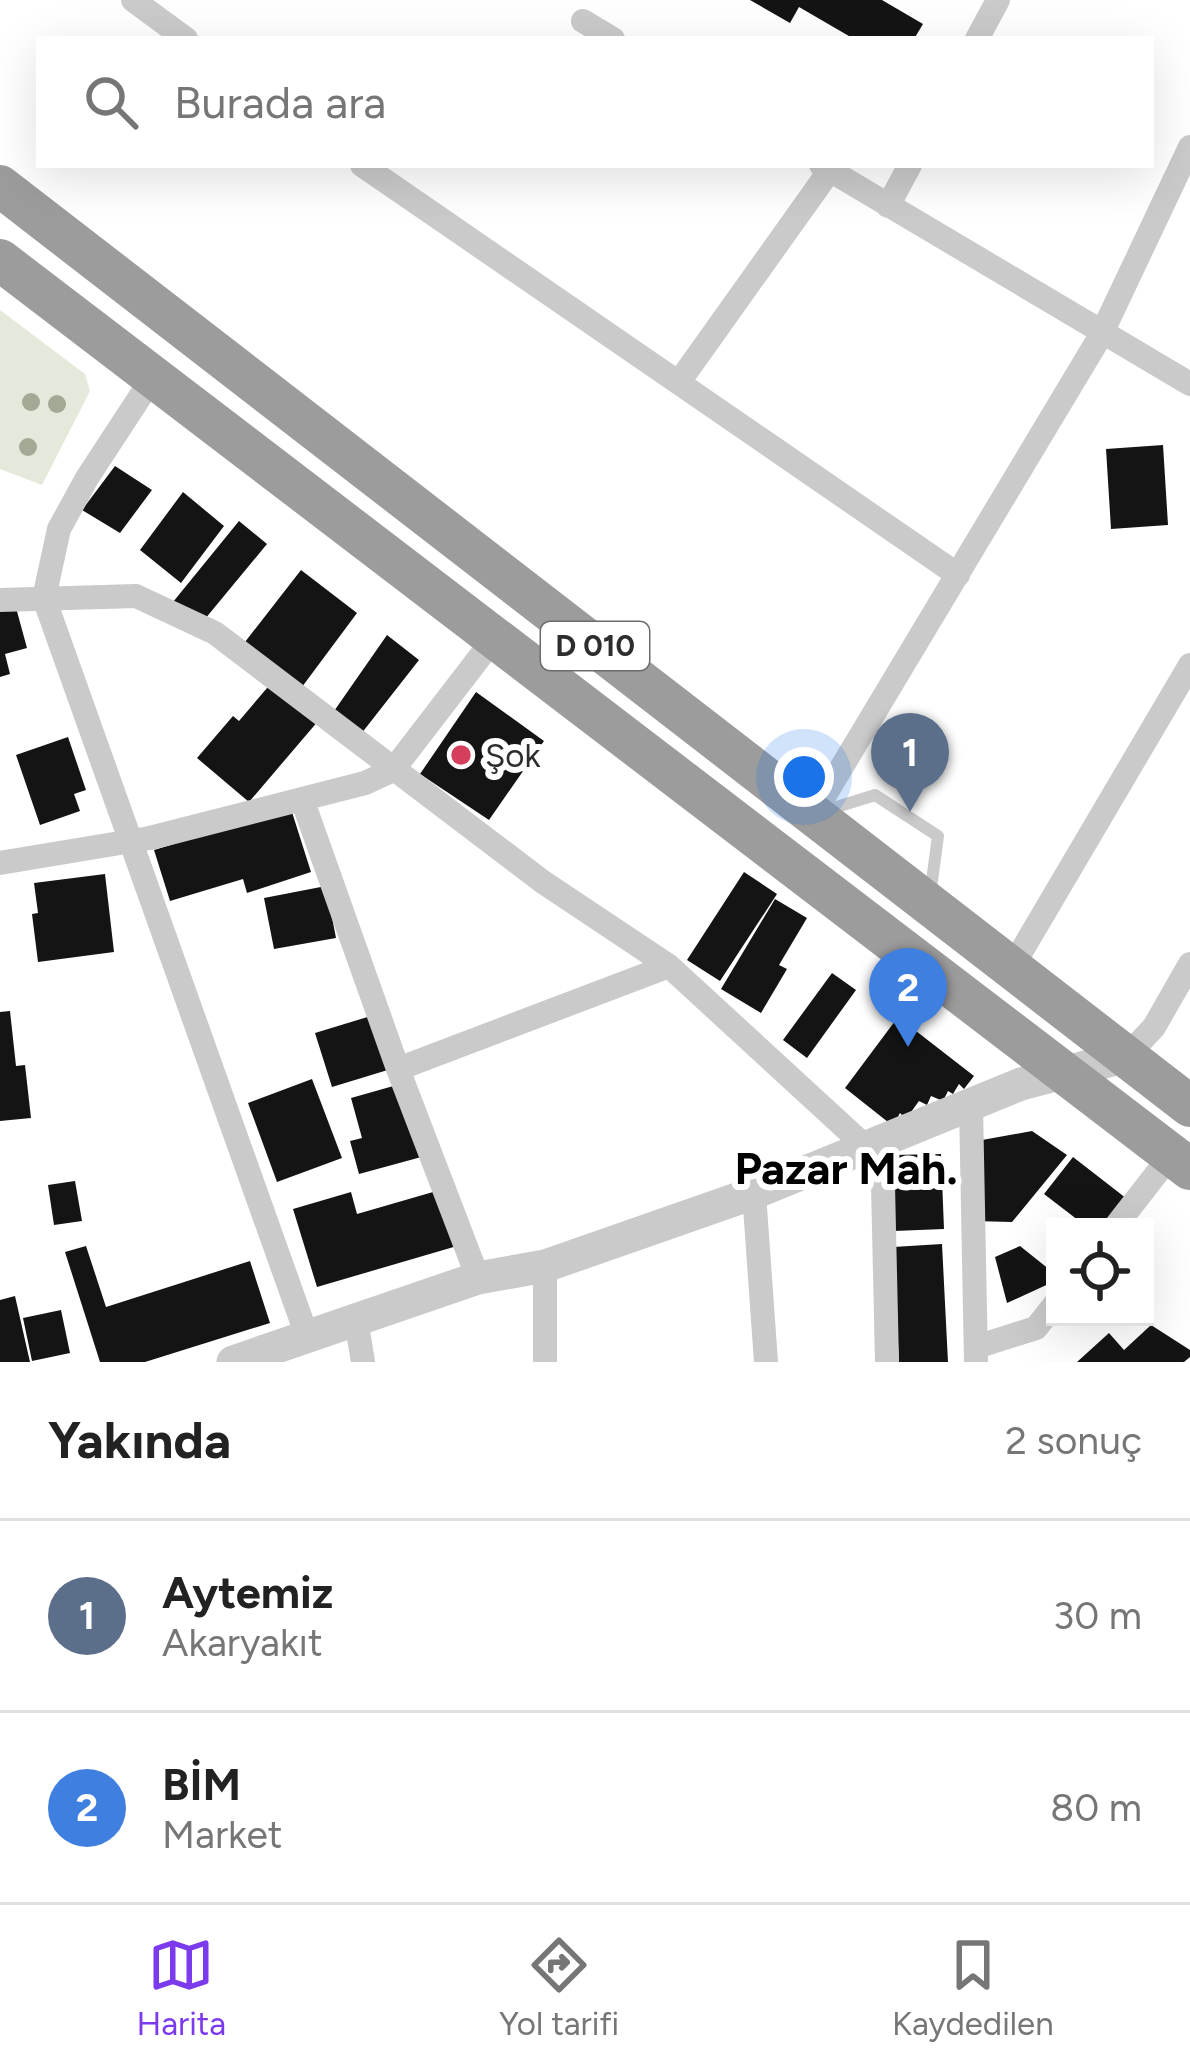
<!DOCTYPE html>
<html lang="tr">
<head>
<meta charset="utf-8">
<style>
  body { margin:0; font-family:Figtree,sans-serif; background:#f6f6f6; color:#222 }
  .controls { position:absolute; right:36px; bottom:36px; display:grid; overflow:hidden; border-radius:0px; box-shadow:0 12px 48px #0002 }
  .controls button { width:108px; height:108px; display:grid; place-items:center; padding:0; border:0; border-bottom:3px solid #e0e0e0; background:#fff; color:#222; font:60px sans-serif }
  .you { position:absolute; left:804px; top:777px; width:42px; height:42px; margin:-30px; border:9px solid #fff; border-radius:50%; background:#1a73e8; box-shadow:0 0 0 18px #1a73e833 }
  .badge { display:grid; place-items:center; width:78px; height:78px; border-radius:50%; background:#7c3aed; color:#fff; font-size:39px; font-weight:700 }
  .pin { position:absolute; translate:-50% -99px; filter:drop-shadow(0 3px 6px #0008) }
  .pin::after { content:''; position:absolute; top:63px; width:42px; height:36px; background:inherit; clip-path:polygon(0 0,100% 0,50% 100%) }
  .list { margin:0; padding:0; list-style:none }
  h2 { display:flex; justify-content:space-between; align-items:center; height:156px; margin:0; padding:0 48px; font-size:51px }
  h2 small { font-size:39px; font-weight:400; color:#767676 }
  .list li { display:grid; grid-template-columns:78px 1fr auto; gap:36px; align-items:center; box-sizing:border-box; height:192px; padding:0 48px; border-top:3px solid #e0e0e0 }
  .list b { display:block; font-size:45px; white-space:nowrap }
  .list p { margin:0; font-size:39px; white-space:nowrap; color:#767676 }
  .list em { font-size:39px; font-style:normal; color:#767676 }
  .icon { flex:none; width:66px; height:66px; fill:none; stroke:currentColor; stroke-width:2; stroke-linecap:round; stroke-linejoin:round }
  .map { position:relative; flex:none; width:1190px; height:1362px; overflow:hidden }
  .search { position:absolute; background:#fff; box-shadow:0 12px 48px #0002; left:36px; right:36px; top:36px; height:132px; display:flex; align-items:center; gap:30px; box-sizing:border-box; padding:0 42px; border-radius:0px; color:#767676; font-size:45px }
  .sheet { height:540px; background:#fff }
  nav { display:flex; justify-content:space-around; align-items:center; box-sizing:border-box; height:168px; border-top:3px solid #e0e0e0; background:#fff; font-size:33px; color:#767676 }
  nav a { display:grid; justify-items:center; gap:6px }
  nav .on { color:#7c3aed }
  .map>svg:first-child { display:block }
</style>
</head>
<body>
<div class="map">
<svg width="1190" height="1362" viewBox="0 0 1190 1362">
  <rect width="100%" height="100%" fill="#fff"/>
  <path fill="#e5e9db" d="M0,310L85,374L90,391L42,485L0,469Z"/>
  <path fill="#141414" d="M750,0H882L923,24L914,39H854L799,7L790,23Z
    M1163,445L1168,525L1111,529L1106,449Z
    M115,466L152,490L120,533L82,510Z
    M183,492L224,526L181,583L140,550Z
    M239,521L267,544L200,625L173,602Z
    M301,570L357,613L296,695L238,651Z
    M15,604L27,648L5,654L10,674L0,677V608Z
    M387,635L419,660L361,734L332,714Z
    M273,681L319,720L249,802L197,758L233,716L239,721Z
    M476,692L544,741L489,820L420,774Z
    M68,737L86,790L74,794L80,811L40,825L16,755Z
    M291,809L311,872L247,893L243,879L170,901L154,850Z
    M744,872L777,894L720,981L687,960Z
    M105,874L114,952L38,962L32,914L38,913L34,883Z
    M326,886L336,938L274,949L264,898Z
    M775,899L807,918L779,965L787,969L761,1013L721,989Z
    M832,973L856,990L807,1058L783,1040Z
    M10,1011L16,1066L25,1065L31,1118L0,1121V1012Z
    M374,1015L391,1069L332,1087L315,1033Z
    M898,1017L974,1076L964,1089L959,1084L953,1094L948,1091L943,1101L931,1096L927,1105L919,1101L906,1119L900,1113L893,1126L845,1088Z
    M312,1079L342,1158L277,1182L248,1103Z
    M404,1083L425,1156L359,1174L350,1141L362,1138L351,1098Z
    M1032,1131L1067,1155L1012,1222L973,1221L971,1142Z
    M941,1154L944,1229L894,1231L892,1155Z
    M1073,1157L1131,1202L1111,1227H1087L1044,1194Z
    M75,1181L82,1221L54,1225L48,1185Z
    M440,1190L457,1246L317,1287L293,1209L351,1192L357,1214Z
    M942,1244L948,1362H899L893,1247Z
    M86,1246L106,1307L250,1261L270,1323L145,1362H100L65,1252Z
    M1020,1246L1055,1274V1281L1007,1303L995,1257Z
    M15,1296L30,1362H0V1300Z
    M61,1310L70,1353L32,1361L23,1318Z
    M1151,1325L1190,1350V1357L1184,1362H1077L1109,1333L1124,1350Z"/>
  <g fill="none" stroke-linecap="round" stroke-linejoin="round">
    <path stroke="#cacaca" stroke-width="12" d="M824,811L875,795L938,836L930,896"/>
    <path stroke="#cacaca" stroke-width="24" d="M133,0L186,39
      M583,21L613,39
      M977,39L998,0
      M362,165L958,575
      M821,165L1190,384
      M888,206L910,165
      M153,377L87,478L59,529L44,598L307,1336
      M679,382L830,170
      M0,600L136,596L215,633L543,882L669,966L866,1147
      M302,799L398,1069L478,1278
      M813,815L1101,335L1190,147
      M0,863L150,838L365,783L393,770L496,636
      M1011,969L1190,665
      M1127,1056L1154,1027L1190,964
      M398,1069L669,966
      M971,1105L976,1362
      M882,1141L887,1362
      M754,1193L766,1362
      M1115,1227L1171,1155
      M356,1319L363,1362
      M976,1347L1036,1328L1055,1304
      M545,1362V1266"/>
    <path stroke="#cacaca" stroke-width="33" d="M233,1362L478,1278L545,1266L754,1193L1021,1084L1127,1056"/>
    <path stroke="#9c9c9c" stroke-width="42" d="M0,186L1190,1106
      M0,260L1190,1169"/>
  </g>
  <g fill="#a2aa95">
    <circle cx="31" cy="402" r="9"/>
    <circle cx="57" cy="404" r="9"/>
    <circle cx="28" cy="447" r="9"/>
  </g>
  <circle fill="#d53e5d" stroke="#fff" stroke-width="4.5" cx="461" cy="755" r="12"/>
  <g text-anchor="middle" stroke-width="12" stroke-linejoin="round" paint-order="stroke">
    <rect fill="#fff" stroke="#6c6c6c" stroke-width="3" x="541" y="622" width="108" height="48" rx="9"/>
    <g font-size="30" font-weight="bold" fill="#2d2d2d">
      <text x="595" y="656">D 010</text>
    </g>
    <g font-size="33" fill="#2d2d2d" stroke="#fff" text-anchor="start">
      <text x="485" y="767">Şok</text>
    </g>
    <g font-size="45" font-weight="bold" fill="#000" stroke="#fff">
      <text x="846" y="1184">Pazar Mah.</text>
    </g>
  </g>
</svg>
<div class="controls">
<button><svg class="icon" aria-label="locate" viewBox="0 0 24 24"><circle cx="12" cy="12" r="6"/><path d="M12 2v4M12 18v4M2 12h4M18 12h4"/></svg></button>
</div>
<div class="you"></div>
<div class="pin badge" style="left:910px;top:812px;background:#5c6f8a">1</div>
<div class="pin badge" style="left:908px;top:1047px;background:#3f7fe0">2</div>
<div class="search"><svg class="icon" aria-label="search" viewBox="0 0 24 24"><circle cx="10" cy="10" r="6"/><path d="M15 15l6 6"/></svg>Burada ara</div>
</div>
<section class="sheet">
<h2>Yakında<small>2 sonuç</small></h2>
<ul class="list">
<li><span class="badge" style="background:#5c6f8a">1</span><div><b>Aytemiz</b><p>Akaryakıt</p></div><em>30 m</em></li>
<li><span class="badge" style="background:#3f7fe0">2</span><div><b>BİM</b><p>Market</p></div><em>80 m</em></li>
</ul>
</section>
<nav>
<a class="on"><svg class="icon" aria-label="map" viewBox="0 0 24 24"><path d="M3 6l6-2 6 2 6-2v14l-6 2-6-2-6 2zM9 4v14M15 6v14"/></svg>Harita</a>
<a><svg class="icon" aria-label="directions" viewBox="0 0 24 24"><path d="M12 3l9 9-9 9-9-9zM9 14v-3h6M13 9l2 2-2 2"/></svg>Yol tarifi</a>
<a><svg class="icon" aria-label="saved" viewBox="0 0 24 24"><path d="M7 4h10v16l-5-4-5 4z"/></svg>Kaydedilen</a>
</nav>
</body>
</html>
